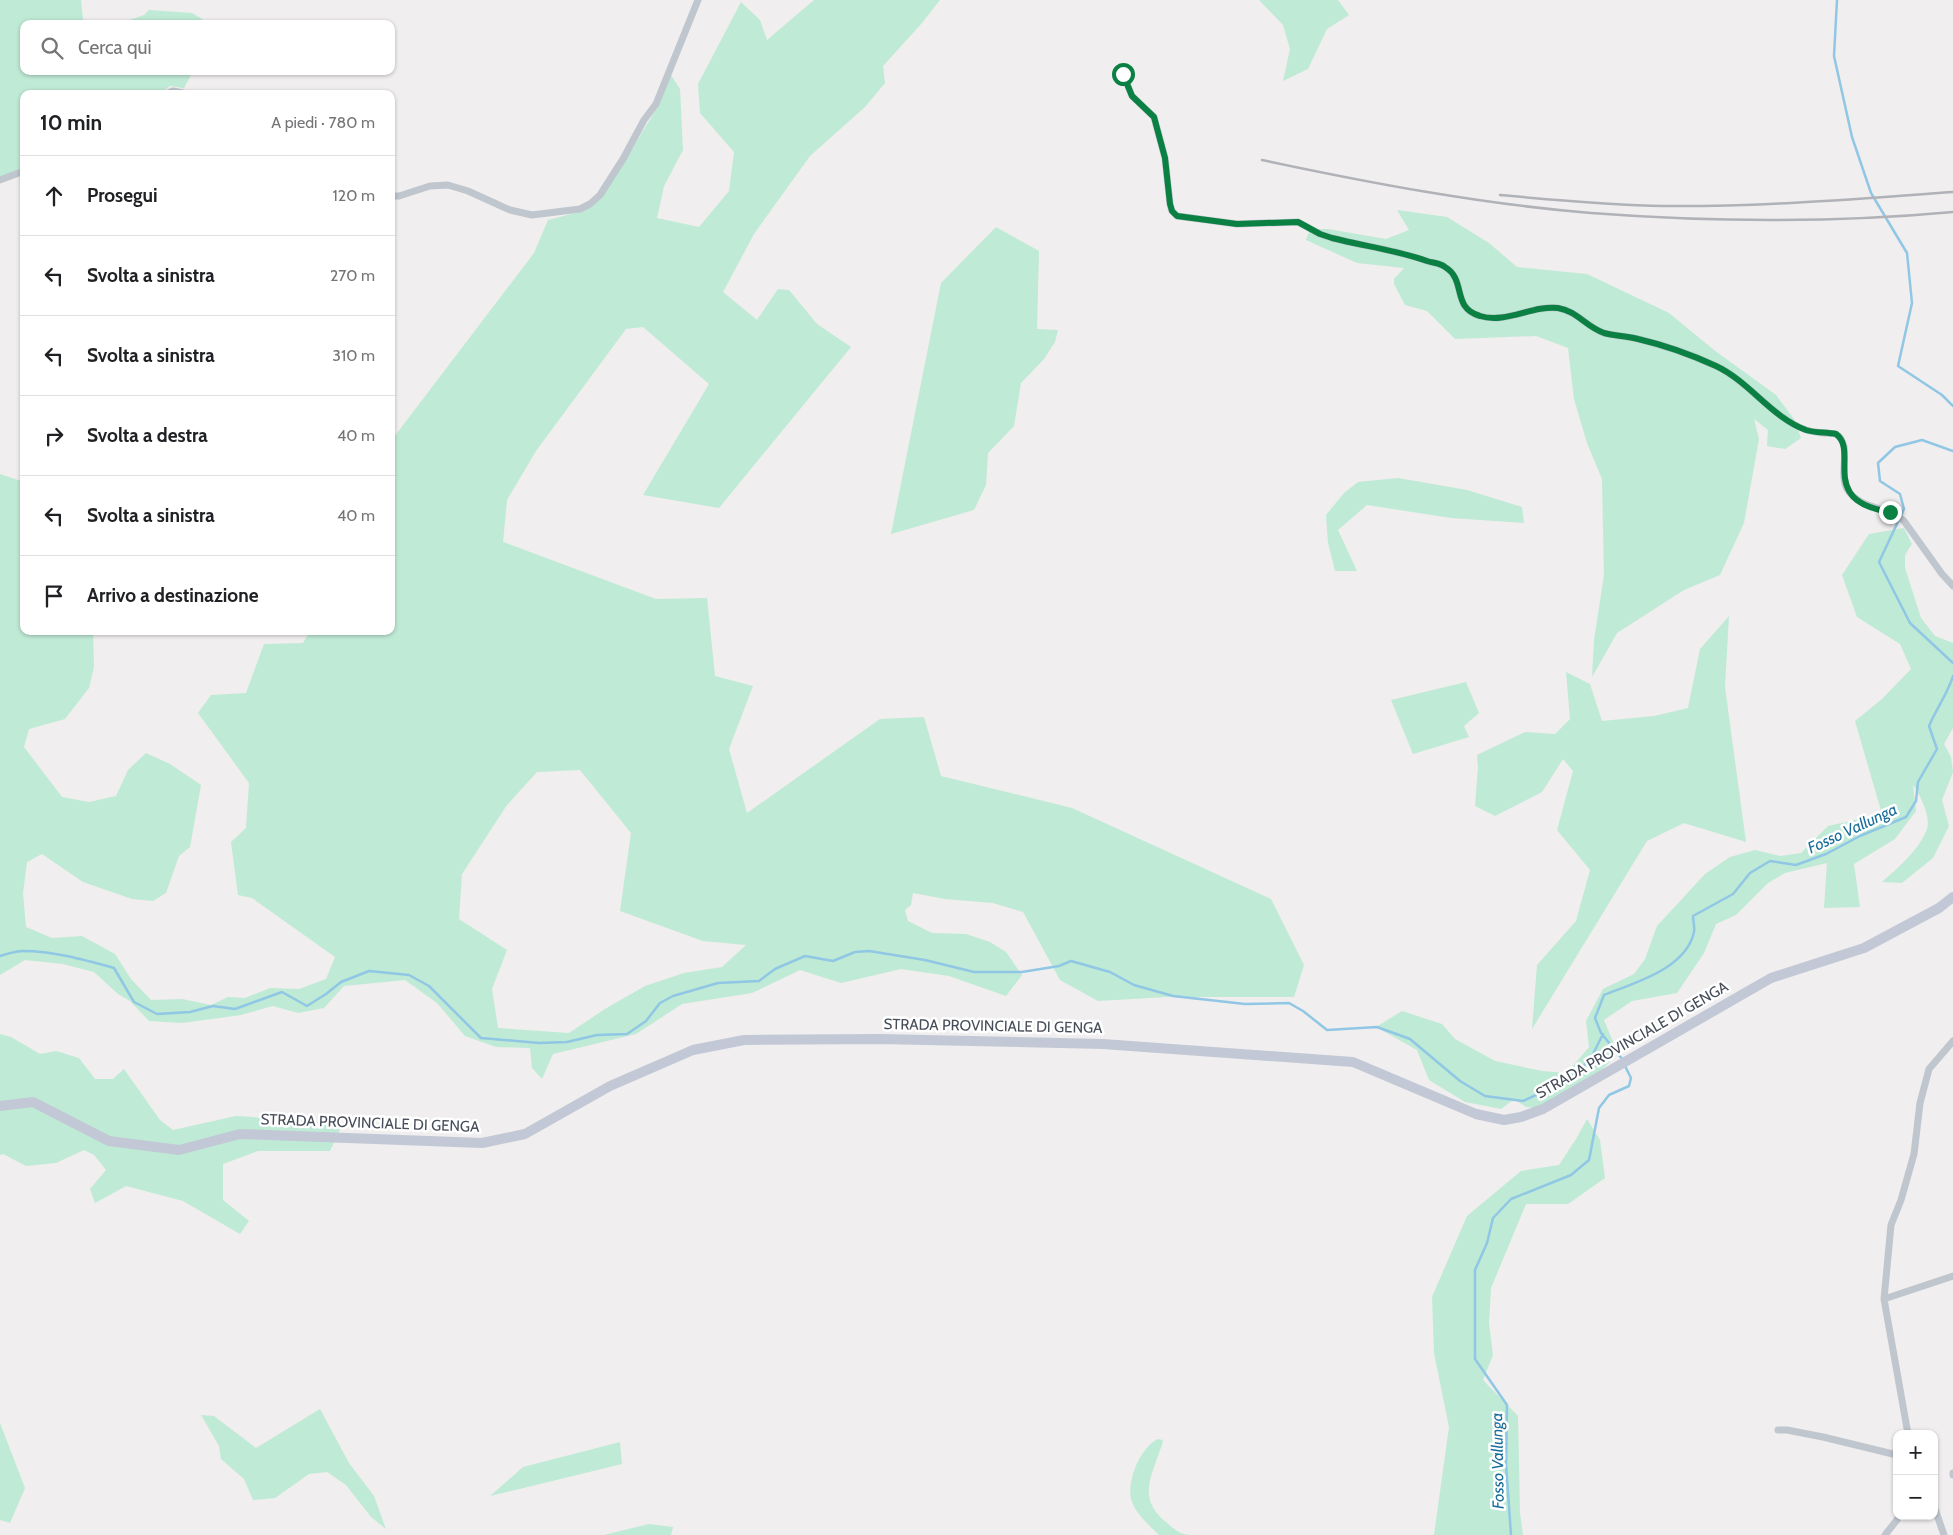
<!DOCTYPE html>
<html lang="it">
<head>
<meta charset="utf-8">
<style>
  body { margin:0; font-family:Cabin,sans-serif; background:#f2f2f2; color:#202124 }
  .controls { position:absolute; right:15px; bottom:15px; display:grid; overflow:hidden; border-radius:10px; box-shadow:0 1px 4px #0004 }
  .controls button { width:45px; height:45px; display:grid; place-items:center; padding:0; border:0; border-bottom:1px solid #e0e0e0; background:#fff; color:#202124; font:25px sans-serif }
  .stop { position:absolute; width:15px; height:15px; margin:-11px; border:4px solid #0b8043; border-radius:50%; background:#fff }
  .stop.end { background:#0b8043; border-color:#fff; box-shadow:0 1px 5px #0008 }
  .list { margin:0; padding:0; list-style:none }
  h2 { display:flex; justify-content:space-between; align-items:center; height:65px; margin:0; padding:0 20px; font-size:21px }
  h2 small { font-size:16px; font-weight:400; color:#757577 }
  .list li { display:grid; grid-template-columns:32px 1fr auto; gap:15px; align-items:center; box-sizing:border-box; height:80px; padding:0 20px; border-top:1px solid #e0e0e0 }
  .list b { display:block; font-size:19px; white-space:nowrap }
  .list em { font-size:16px; font-style:normal; color:#757577 }
  .icon { flex:none; width:28px; height:28px; fill:none; stroke:currentColor; stroke-width:2; stroke-linecap:round; stroke-linejoin:round }
  .map { position:relative; flex:none; width:1953px; height:1535px; overflow:hidden }
  .search { position:absolute; background:#fff; box-shadow:0 1px 4px #0004; left:20px; top:20px; width:375px; height:55px; display:flex; align-items:center; gap:12px; box-sizing:border-box; padding:0 18px; border-radius:10px; color:#757577; font-size:19px }
  .panel { position:absolute; background:#fff; box-shadow:0 1px 4px #0004; left:20px; top:90px; width:375px; height:545px; border-radius:10px }
  .map>svg:first-child { display:block }
</style>
</head>
<body>
<div class="map">
<svg width="1953" height="1535" viewBox="0 0 1953 1535">
  <rect width="100%" height="100%" fill="#f0eeee"/>
  <path fill="#bfead6" fill-rule="evenodd" d="M0,0H81L83,20L85,24H24V71H193L184,88L170,86L159,94H24V166L5,177H0Z
    M814,0H940L922,23L883,66L885,83L865,107L810,156L754,234L723,292L757,320L778,289L789,290L817,324L851,347L719,508L643,495L709,384L643,327L626,329L536,451L507,500L503,542L656,599L707,598L715,676L753,686L729,749L747,813L880,719L924,717L941,776L1072,808L1271,899L1304,965L1294,997H1167L1098,1001L1060,980L1023,912L993,903L945,899L913,893L911,905L905,910L908,921L932,933L966,934L990,942L1006,952L1022,975L1006,996L949,976L901,969L841,983L800,970L752,993L682,1004L636,1034L553,1054L542,1079L532,1068L530,1048L496,1047L465,1036L437,1003L405,980L344,986L324,1008L298,1013L273,1006L241,1015L182,1023L149,1021L130,1001L118,994L94,972L63,964L25,960L0,975V474L24,482V631H93L94,667L89,688L65,719L29,729L24,747L62,797L89,802L116,796L128,770L146,753L170,764L201,785L190,847L179,856L166,893L153,901L132,899L83,882L42,854L27,862L23,893L26,927L52,938L82,936L115,954L131,979L151,1000L182,999L211,1005L228,997L245,998L270,988L299,989L326,979L335,957L252,898L238,895L231,842L246,828L249,783L198,713L211,695L246,693L264,644L303,643L310,631H391V441L534,253L548,220L583,211L599,200L617,174L658,106L671,75L680,89L683,150L664,186L657,218L699,227L729,191L734,152L700,113L698,84L741,2L760,20L767,40ZM580,770L631,833L620,911L703,941L746,945L722,967L684,973L645,986L605,1009L569,1033L498,1028L492,989L507,950L459,919L462,874L507,805L537,772Z
    M1259,0H1338L1349,15L1327,29L1308,69L1283,81L1290,49L1283,25Z
    M149,10L192,13L210,24H118L144,15Z
    M1397,210L1447,217L1489,243L1517,267L1587,274L1669,313L1714,350L1776,395L1794,419L1801,438L1785,449L1767,446L1768,430L1754,419L1759,439L1744,523L1720,575L1684,590L1617,633L1592,677L1594,640L1604,575L1602,479L1587,443L1574,399L1568,348L1536,336L1455,339L1427,311L1405,305L1394,284V279L1404,268L1357,263L1306,240L1310,229H1328L1386,239L1409,230Z
    M996,227L1039,251L1037,329L1058,330L1055,342L1044,359L1021,383L1014,426L988,453L986,485L974,510L891,534L941,283Z
    M1398,478L1467,490L1522,507L1524,523L1451,518L1367,505L1338,530L1357,571H1335L1328,543L1326,515L1344,493L1358,482Z
    M1904,528L1912,544L1905,555V568L1921,618L1935,636L1953,643V728L1944,744L1951,757L1953,772L1942,800L1949,826L1933,858L1902,883L1882,882C1898,868 1920,849 1927,829C1931,816 1920,795 1913,785L1916,811L1895,839L1854,864L1860,907L1824,908L1827,863L1785,873L1768,883L1736,915L1716,924L1704,953L1677,993L1632,1001L1604,1020L1618,1054L1596,1075L1539,1108L1526,1107L1514,1099L1501,1109L1465,1102L1429,1080L1417,1050L1376,1027L1402,1011L1442,1024L1455,1039L1495,1061L1542,1071L1567,1073L1589,1047L1586,1021L1603,989L1634,974L1645,959L1657,926L1705,874L1730,857L1755,850L1780,856L1801,853L1828,826L1882,814L1855,721L1882,699L1911,669L1900,644L1857,617L1842,575L1869,534Z
    M1729,616L1725,687L1746,842L1684,823L1647,841L1532,1029L1537,965L1576,921L1590,870L1557,830L1573,771L1563,759L1542,792L1495,816L1475,806L1478,767L1477,755L1525,732L1555,734L1570,719L1566,672L1590,684L1602,721L1654,716L1688,708L1700,649Z
    M1466,682L1479,713L1464,726L1469,737L1413,754L1391,700Z
    M0,1034L11,1037L40,1054L56,1051L79,1058L95,1079H113L124,1069L160,1120L173,1130L236,1116L343,1123L330,1151H258L223,1164V1200L249,1221L240,1234L183,1201L126,1186L95,1203L90,1189L106,1170L94,1155L84,1150L56,1163L26,1166L3,1154L0,1155Z
    M1587,1119L1600,1140L1605,1178L1568,1204H1526L1491,1288L1489,1323L1493,1355L1483,1380L1518,1416L1520,1513L1523,1535H1434L1449,1427L1434,1353L1432,1297L1467,1216L1521,1171L1559,1165L1576,1139Z
    M320,1409L349,1463L374,1496L386,1529L371,1517L346,1485L327,1472L309,1474L275,1498L253,1500L244,1479L221,1459L219,1446L201,1415L214,1416L256,1448Z
    M0,1423L25,1488L10,1523L0,1520Z
    M1158,1439L1163,1440L1162,1445C1159,1452 1157,1459 1154,1467C1146,1489 1145,1505 1166,1522C1174,1529 1179,1534 1189,1535H1159C1150,1526 1137,1515 1132,1502C1125,1484 1140,1447 1158,1439Z
    M620,1442L622,1464L490,1496L523,1467Z
    M649,1524L673,1527L671,1535H604Z"/>
  <g fill="none" stroke-linecap="round" stroke-linejoin="round">
    <path stroke="#90c7e4" stroke-width="2.5" d="M1837,0L1834,56L1852,137L1871,193L1907,253L1912,303L1898,366L1942,395L1953,406
      M1953,451L1922,440L1895,447L1878,463L1880,481L1900,494L1904,509L1879,562L1910,623L1953,663
      M0,956C7,954 15,951 23,951C53,951 85,960 114,968L134,1002L157,1014L190,1012L213,1006L235,1009L282,992L307,1006L326,994L341,982L369,971L409,975L429,986L481,1038L539,1043L567,1042L597,1035L627,1034L646,1021L660,1003L673,996L718,983L759,981L775,969L805,956L833,961L855,952L869,951L925,960L974,972H1022L1059,966L1071,961L1110,972L1134,985L1173,996L1245,1004L1289,1003L1303,1011L1327,1030L1377,1027L1410,1039L1460,1081L1485,1096L1523,1101L1540,1093L1573,1075L1590,1060L1603,1034
      M1623,1060L1601,1033L1595,1018L1604,995C1634,983 1686,969 1694,932C1695,927 1693,921 1693,916L1733,894L1750,873L1770,861L1796,865L1826,854L1860,836L1906,817L1916,801L1918,782L1937,749L1929,726C1936,709 1948,693 1953,676
      M1511,1535L1506,1464L1507,1405L1475,1359V1270L1487,1243L1493,1218L1511,1199L1571,1175L1589,1160L1599,1108L1609,1095L1629,1086L1631,1078L1625,1066"/>
    <path stroke="#bfc6ce" stroke-width="7" d="M1123,74L1132,96L1154,117L1165,158L1170,204L1172,211L1177,216L1237,224L1298,222L1320,234L1332,238C1363,246 1397,250 1427,261C1433,263 1440,263 1445,267C1467,280 1451,308 1480,316C1506,324 1532,305 1558,308C1577,311 1587,327 1604,333C1615,336 1627,336 1638,339C1664,345 1692,355 1716,366C1750,382 1771,417 1806,430C1815,433 1826,433 1836,434C1853,445 1838,473 1847,489C1860,510 1888,506 1904,521L1942,574L1953,586
      M166,94L173,91L187,94
      M0,180L24,171
      M391,196H399L430,186L448,185L468,191L510,210L532,215L580,209L590,204L600,195L623,159L644,120L656,104L698,0
      M1884,1299L1953,1276
      M1778,1430H1787L1823,1437L1897,1455
      M1908,1434L1884,1299L1891,1225L1901,1200L1914,1154L1920,1103L1929,1069L1953,1041
      M1953,1473V1475
      M1934,1506L1944,1535
      M1885,1535L1900,1516"/>
    <path stroke="#c2c8d5" stroke-width="10" d="M0,1106L33,1102L109,1141L179,1150L240,1134L482,1143L525,1134L610,1086L693,1050L744,1040L880,1039L1103,1044L1353,1062L1476,1114L1504,1120L1521,1117L1543,1109L1771,978L1864,948L1939,908L1953,897"/>
    <path stroke="#b0b2b7" stroke-width="2.5" d="M1262,160C1370,183 1481,204 1591,213C1710,222 1833,223 1953,212
      M1500,195C1555,200 1609,205 1664,206C1760,207 1857,199 1953,192"/>
  </g>
  <g fill="none" stroke-linecap="round" stroke-linejoin="round">
    <path stroke="#0b8043" stroke-width="6" d="M1123,74L1132,96L1154,117L1165,158L1170,204L1172,211L1177,216L1237,224L1298,222L1320,234L1332,238C1363,246 1397,250 1427,261C1433,263 1440,263 1445,267C1467,280 1451,308 1480,316C1506,324 1532,305 1558,308C1577,311 1586,327 1604,333C1615,336 1627,336 1638,339C1664,345 1692,355 1716,366C1750,382 1771,417 1806,430C1815,433 1826,432 1836,434C1860,451 1817,501 1890,512"/>
  </g>
  <g text-anchor="middle" stroke-width="5" stroke-linejoin="round" paint-order="stroke">
    <g font-size="15" fill="#474e59" stroke="#fff">
      <text transform="translate(993 1026) rotate(1)" y="5">STRADA PROVINCIALE DI GENGA</text>
      <text transform="translate(1632 1040) rotate(-30)" y="5">STRADA PROVINCIALE DI GENGA</text>
      <text transform="translate(370 1123) rotate(2)" y="5">STRADA PROVINCIALE DI GENGA</text>
    </g>
    <g font-size="16" font-style="italic" fill="#186d9b" stroke="#fff">
      <text transform="translate(1852 828) rotate(-25)" y="6">Fosso Vallunga</text>
      <text transform="translate(1497 1461) rotate(-91)" y="6">Fosso Vallunga</text>
    </g>
  </g>
</svg>
<div class="controls">
<button>+</button>
<button>−</button>
</div>
<div class="stop" style="left:1123px;top:74px"></div>
<div class="stop end" style="left:1890px;top:512px"></div>
<div class="search"><svg class="icon" aria-label="search" viewBox="0 0 24 24"><circle cx="10" cy="10" r="6"/><path d="M15 15l6 6"/></svg>Cerca qui</div>
<section class="panel">
<h2>10 min<small>A piedi · 780 m</small></h2>
<ul class="list">
<li><svg class="icon" aria-label="ahead" viewBox="0 0 24 24"><path d="M12 20V5M6 11l6-6 6 6"/></svg><div><b>Prosegui</b></div><em>120 m</em></li>
<li><svg class="icon" aria-label="left" viewBox="0 0 24 24"><path d="M17 20v-9H6M10 6l-5 5 5 5"/></svg><div><b>Svolta a sinistra</b></div><em>270 m</em></li>
<li><svg class="icon" aria-label="left" viewBox="0 0 24 24"><path d="M17 20v-9H6M10 6l-5 5 5 5"/></svg><div><b>Svolta a sinistra</b></div><em>310 m</em></li>
<li><svg class="icon" aria-label="right" viewBox="0 0 24 24"><path d="M7 20v-9h11M14 6l5 5-5 5"/></svg><div><b>Svolta a destra</b></div><em>40 m</em></li>
<li><svg class="icon" aria-label="left" viewBox="0 0 24 24"><path d="M17 20v-9H6M10 6l-5 5 5 5"/></svg><div><b>Svolta a sinistra</b></div><em>40 m</em></li>
<li><svg class="icon" aria-label="arrive" viewBox="0 0 24 24"><path d="M6 21V4h12l-3 4 3 4H6"/></svg><div><b>Arrivo a destinazione</b></div></li>
</ul>
</section>
</div>
</body>
</html>
